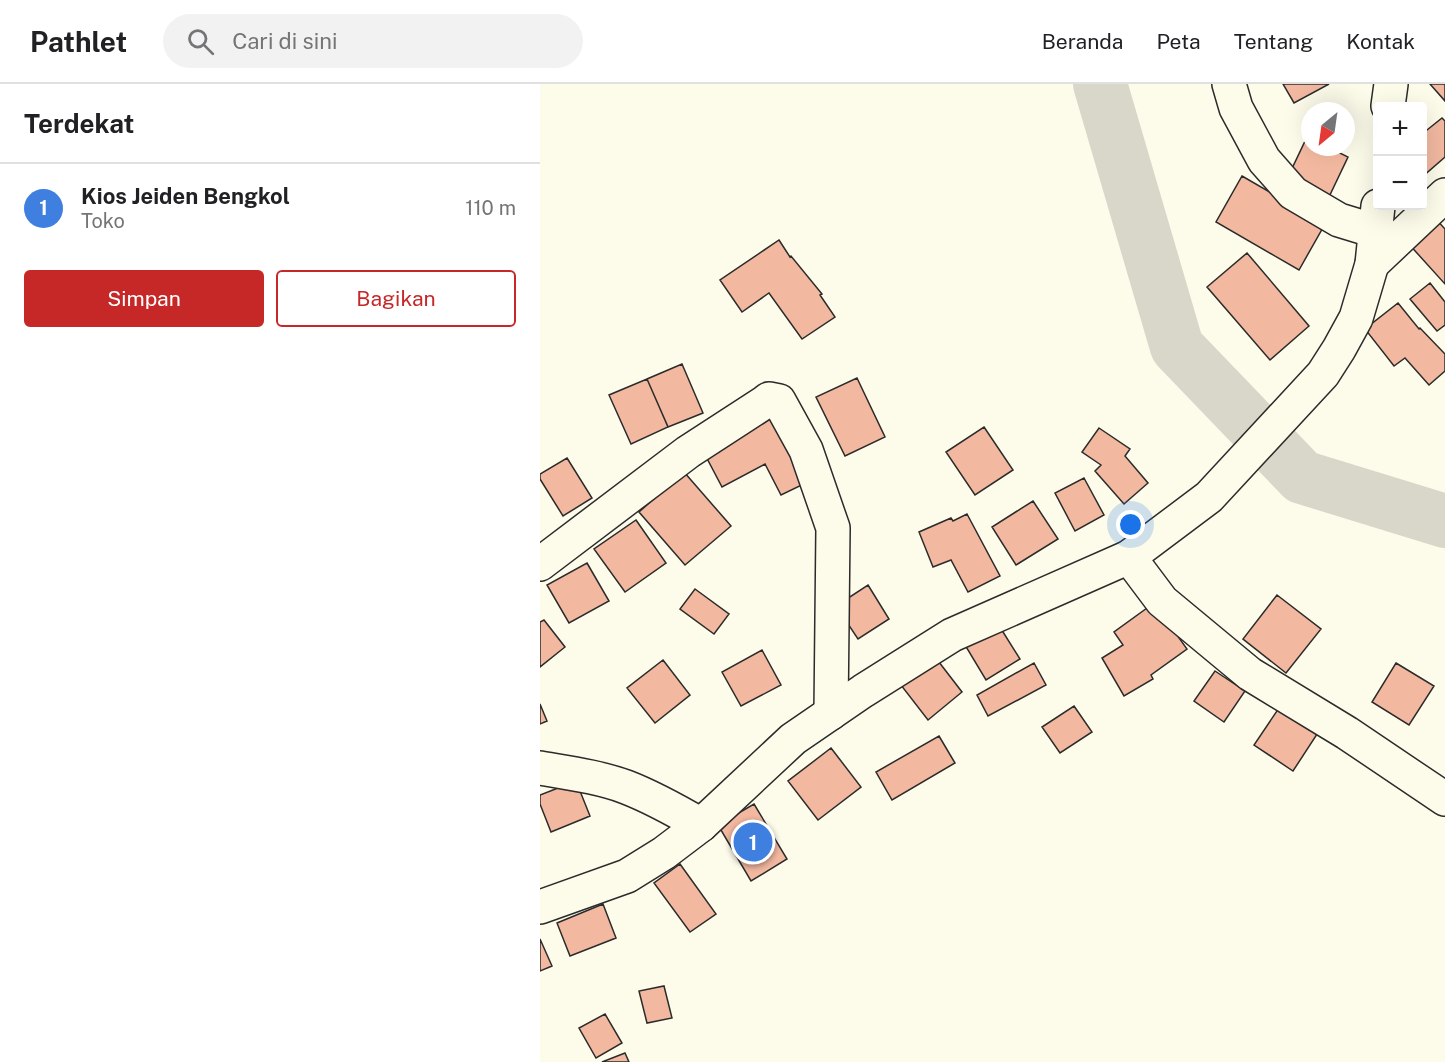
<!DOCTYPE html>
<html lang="id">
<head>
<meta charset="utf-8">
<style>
  body { margin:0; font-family:"Public Sans",sans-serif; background:#f2f2f2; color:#202124 }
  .controls { position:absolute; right:18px; top:18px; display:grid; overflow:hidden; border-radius:6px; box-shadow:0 6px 24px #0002 }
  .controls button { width:54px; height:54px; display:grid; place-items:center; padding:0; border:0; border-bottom:2px solid #e0e0e0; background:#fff; color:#202124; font:30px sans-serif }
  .compass { position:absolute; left:761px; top:18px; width:54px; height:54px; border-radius:50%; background:#fff; box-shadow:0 6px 24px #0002; rotate:209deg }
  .you { position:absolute; left:591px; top:441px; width:21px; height:21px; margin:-15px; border:4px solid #fff; border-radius:50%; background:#1a73e8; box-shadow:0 0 0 9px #1a73e833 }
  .badge { display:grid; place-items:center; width:39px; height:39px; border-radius:50%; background:#c62828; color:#fff; font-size:20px; font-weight:700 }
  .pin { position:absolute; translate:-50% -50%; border:3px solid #fff; box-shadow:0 2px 6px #0006 }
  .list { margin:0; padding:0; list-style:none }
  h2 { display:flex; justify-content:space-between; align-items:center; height:78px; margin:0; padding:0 24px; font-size:26px }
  h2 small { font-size:20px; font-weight:400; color:#757577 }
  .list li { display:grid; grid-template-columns:39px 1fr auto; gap:18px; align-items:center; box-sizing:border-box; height:90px; padding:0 24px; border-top:2px solid #e0e0e0 }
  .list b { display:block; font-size:22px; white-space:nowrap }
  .list p { margin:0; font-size:20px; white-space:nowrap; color:#757577 }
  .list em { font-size:20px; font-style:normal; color:#757577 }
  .actions { display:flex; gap:12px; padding:18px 24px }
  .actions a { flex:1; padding:14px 0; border:2px solid #c62828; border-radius:6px; text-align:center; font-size:21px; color:#c62828 }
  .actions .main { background:#c62828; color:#fff }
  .icon { flex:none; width:33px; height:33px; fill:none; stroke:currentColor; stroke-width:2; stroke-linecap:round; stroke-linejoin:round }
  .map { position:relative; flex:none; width:905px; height:978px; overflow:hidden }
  header { display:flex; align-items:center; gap:36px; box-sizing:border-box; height:84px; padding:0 30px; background:#fff; border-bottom:2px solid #e0e0e0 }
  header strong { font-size:28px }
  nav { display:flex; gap:33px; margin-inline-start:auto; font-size:21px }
  .search { width:420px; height:54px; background:#f2f2f2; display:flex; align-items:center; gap:15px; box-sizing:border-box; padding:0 21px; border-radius:33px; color:#757577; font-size:22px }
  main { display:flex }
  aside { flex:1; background:#fff }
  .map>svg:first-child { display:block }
</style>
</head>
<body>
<header>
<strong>Pathlet</strong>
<div class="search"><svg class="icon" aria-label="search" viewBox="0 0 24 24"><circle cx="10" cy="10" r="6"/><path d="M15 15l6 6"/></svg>Cari di sini</div>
<nav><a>Beranda</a><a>Peta</a><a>Tentang</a><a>Kontak</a></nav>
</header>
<main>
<aside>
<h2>Terdekat<small></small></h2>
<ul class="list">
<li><span class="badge" style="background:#3f7fe0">1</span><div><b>Kios Jeiden Bengkol</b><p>Toko</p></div><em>110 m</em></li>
</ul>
<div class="actions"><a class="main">Simpan</a><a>Bagikan</a></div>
</aside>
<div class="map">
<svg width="905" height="978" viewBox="0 0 905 978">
  <rect width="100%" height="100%" fill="#fdfbea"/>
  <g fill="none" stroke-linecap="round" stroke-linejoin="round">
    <path stroke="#d8d7c9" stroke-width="54" d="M560,0L637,263L762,393L905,437"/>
  </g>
  <path fill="#f2b8a0" stroke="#2b2b2b" stroke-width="1.5" d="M743,0H789L754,19Z
    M890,0H905V17Z
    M902,34L905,37V73L882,93V50Z
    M767,53L770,54V63H788L808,73L788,115L747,95Z
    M702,92L785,140L759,186L676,138Z
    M895,134L905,145V200L867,158Z
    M239,156L250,173L251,172L282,210L280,211L295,233L262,255L229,209L202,228L180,196Z
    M707,169L769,242L730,276L667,203Z
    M890,199L905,218V241L897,247L870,215Z
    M858,219L879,245L880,244L905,270V287L889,301L865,274L854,282L825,245Z
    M142,280L163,329L128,343L107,295Z
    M317,294L345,353L305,372L276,313Z
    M107,295L128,343L91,360L69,311Z
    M229,325L268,398L241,411L225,380L182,403L161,363Z
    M444,343L473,386L435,411L406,368Z
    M559,344L590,365L585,372L608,399L584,420L555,387L561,381L542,368Z
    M27,374L52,414L23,432L0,395V390Z
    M144,388L191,442L145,481L99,428Z
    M544,394L564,431L535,447L515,409Z
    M493,417L518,455L476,481L452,443Z
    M427,430L460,492L428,508L411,476L393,483L379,448L411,434L413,437Z
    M96,436L126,479L85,508L54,465Z
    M47,479L69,517L29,539L7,501Z
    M328,501L349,535L318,555L296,522Z
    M155,505L189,530L174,550L140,525Z
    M737,511L781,545L746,589L703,555Z
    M614,519L647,565L611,591L613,595L584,612L562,574L583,561L574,548Z
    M4,536L25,563L0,583V538Z
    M458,540L480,575L446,596L425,561Z
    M222,566L241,601L201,622L182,588Z
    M392,569L422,608L388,636L357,596Z
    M123,576L150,611L115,639L87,604Z
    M494,579L506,601L448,632L437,611Z
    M856,579L894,602L869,641L832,618Z
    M675,587L705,607L684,638L654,617Z
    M745,615L783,641L753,687L714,661Z
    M0,620L7,637L0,640Z
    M534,622L552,648L520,669L502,643Z
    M399,652L415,679L352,716L336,688Z
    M291,664L321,703L278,736L248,697Z
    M36,697L50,732L11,748L0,720V711Z
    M214,720L247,775L211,797L178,741Z
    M140,780L176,830L150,848L114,799Z
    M63,820L76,854L30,872L17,839Z
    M0,855L12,882L0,887Z
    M124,902L132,934L107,939L99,907Z
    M65,930L82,959L56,974L39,944Z
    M85,969L89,978H62Z"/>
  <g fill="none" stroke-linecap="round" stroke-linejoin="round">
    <g stroke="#2b2b2b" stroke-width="36">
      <path id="minor" d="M689,0L696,24L724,76L753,109L799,136L835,147
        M832,180L905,111
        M589,473L622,517L710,590L807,649L905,715
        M0,480L148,368L225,318L229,315L239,317L266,366L293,444L291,629
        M0,684C29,689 59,693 86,703C112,713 137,727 161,741"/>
    </g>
    <g stroke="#2b2b2b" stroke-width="36">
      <path id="highway" d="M848,22L851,0
        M0,823L87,792L124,769L161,741L253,655L323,607L412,551L589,473L669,413L783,290L799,265L816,234L832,180L838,122"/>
    </g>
    <use href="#minor" stroke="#fdfbea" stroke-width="33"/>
    <use href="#highway" stroke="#fdfbea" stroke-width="33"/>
  </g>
</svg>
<div class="controls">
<button>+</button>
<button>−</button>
</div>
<svg class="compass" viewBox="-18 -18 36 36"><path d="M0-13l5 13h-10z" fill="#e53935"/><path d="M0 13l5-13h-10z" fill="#757577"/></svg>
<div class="you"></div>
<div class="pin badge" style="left:213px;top:758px;background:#3f7fe0">1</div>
</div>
</main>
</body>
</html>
